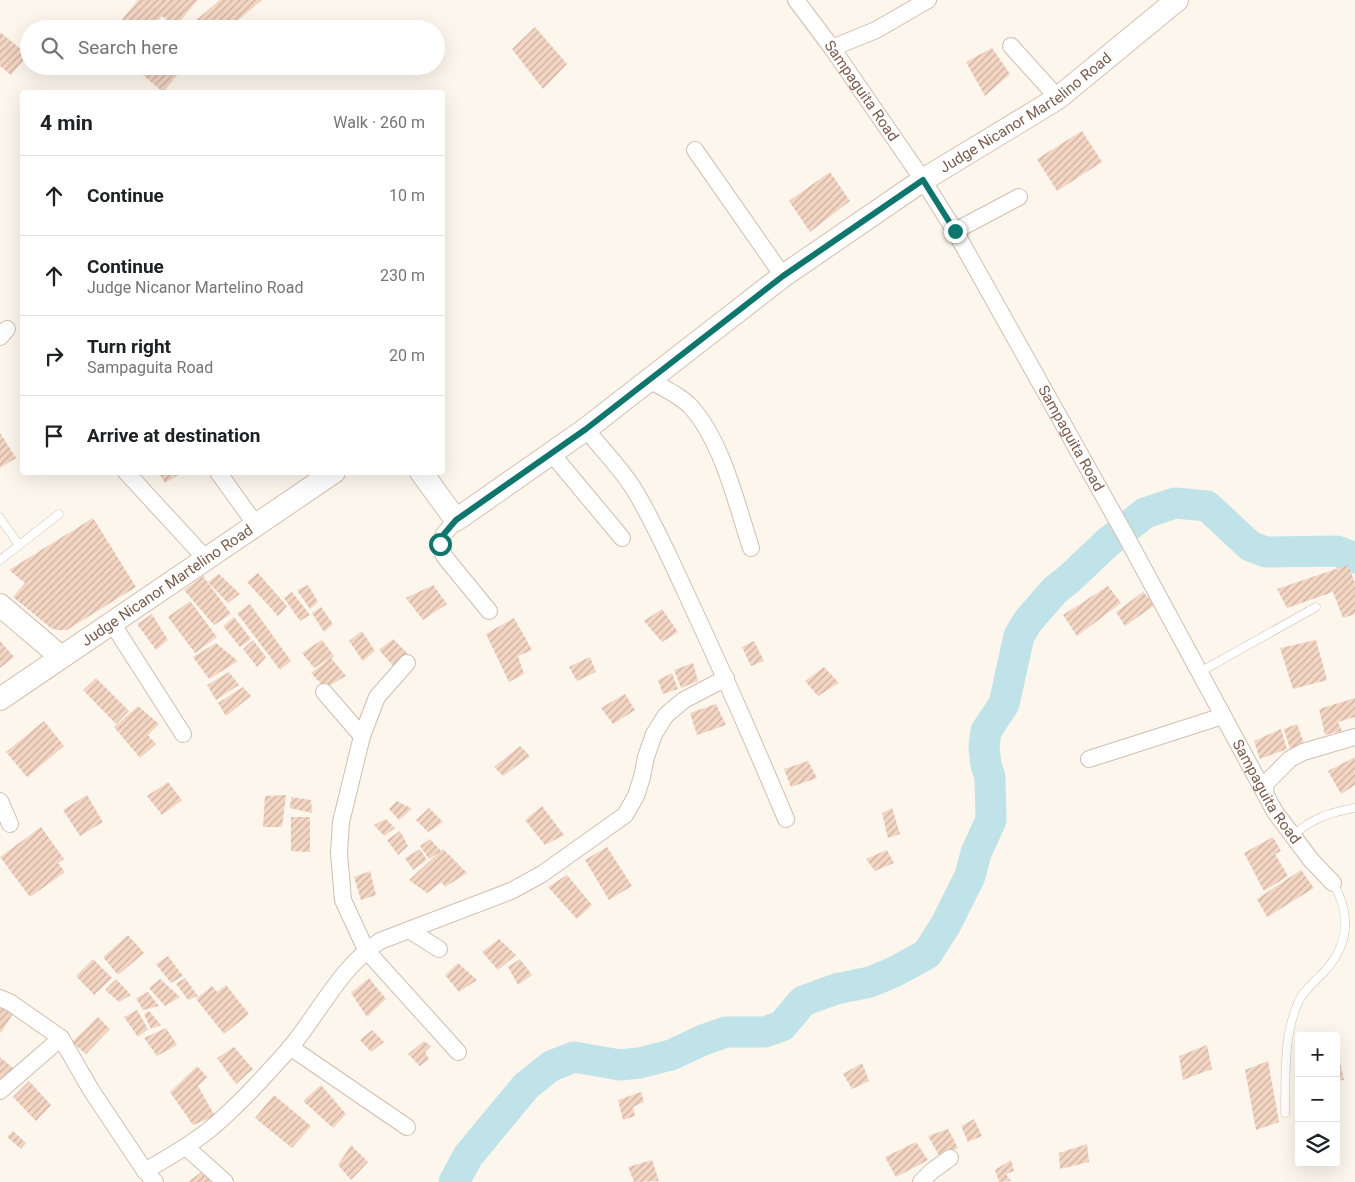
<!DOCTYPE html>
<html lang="en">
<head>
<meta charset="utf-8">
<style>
  body { margin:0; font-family:Roboto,sans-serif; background:#f2f2f2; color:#202124 }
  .controls { position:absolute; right:15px; bottom:15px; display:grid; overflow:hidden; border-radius:5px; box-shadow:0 5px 20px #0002 }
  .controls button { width:45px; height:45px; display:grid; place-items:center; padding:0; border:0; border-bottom:1px solid #e0e0e0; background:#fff; color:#202124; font:25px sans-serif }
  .stop { position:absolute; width:15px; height:15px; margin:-11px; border:4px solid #0f766e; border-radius:50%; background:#fff }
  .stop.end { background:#0f766e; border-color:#fff; box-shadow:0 1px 5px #0008 }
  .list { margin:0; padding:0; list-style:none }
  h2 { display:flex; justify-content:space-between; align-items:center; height:65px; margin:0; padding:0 20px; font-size:21px }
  h2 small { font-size:16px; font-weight:400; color:#757577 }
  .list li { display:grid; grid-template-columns:32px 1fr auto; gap:15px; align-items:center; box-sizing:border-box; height:80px; padding:0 20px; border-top:1px solid #e0e0e0 }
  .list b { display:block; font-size:19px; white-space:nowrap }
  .list p { margin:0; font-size:16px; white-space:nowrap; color:#757577 }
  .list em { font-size:16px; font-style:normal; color:#757577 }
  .icon { flex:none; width:28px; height:28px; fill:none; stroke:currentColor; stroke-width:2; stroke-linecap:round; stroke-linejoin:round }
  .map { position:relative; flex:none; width:1355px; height:1182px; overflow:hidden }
  .search { position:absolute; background:#fff; box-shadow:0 5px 20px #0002; left:20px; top:20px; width:425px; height:55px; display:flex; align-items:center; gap:12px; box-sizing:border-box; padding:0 18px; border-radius:28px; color:#757577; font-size:19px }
  .panel { position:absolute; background:#fff; box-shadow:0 5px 20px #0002; left:20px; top:90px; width:425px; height:385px; border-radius:5px }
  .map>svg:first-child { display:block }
</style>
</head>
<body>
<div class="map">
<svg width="1355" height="1182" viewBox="0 0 1355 1182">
  <defs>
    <pattern id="building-hatch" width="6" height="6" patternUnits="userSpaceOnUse" patternTransform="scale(1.25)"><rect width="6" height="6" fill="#f3d5c3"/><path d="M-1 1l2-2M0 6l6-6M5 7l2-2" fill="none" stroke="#cab0a1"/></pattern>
  </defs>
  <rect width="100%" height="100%" fill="#fdf6ec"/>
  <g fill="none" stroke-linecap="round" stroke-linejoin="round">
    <path stroke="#bfe3e8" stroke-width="31" d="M454,1182L468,1156L526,1086L551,1066L574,1057L620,1065L639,1063L671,1055L703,1040L726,1032H765L782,1026L803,1001L836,989L870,982L894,972L927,954L946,924L970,876L976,853L991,820L990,777L986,765L984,747L986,731L1004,704L1019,636L1028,621L1055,590L1069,579L1107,543L1145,513L1175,503L1207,506L1250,546L1266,552L1337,551L1355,558"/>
  </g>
  <path fill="url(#building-hatch)" d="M138,0H198L175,27L162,16L153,27L154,29H114Z
    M220,0H262L228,29H189L188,27Z
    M535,27L567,64L543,89L512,49Z
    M0,32L28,55L11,75L0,66Z
    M992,48L1010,74L985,96L966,62Z
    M132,66H185L163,92Z
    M1082,131L1102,162L1057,191L1037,159Z
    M830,172L850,201L810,232L789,201Z
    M0,433L16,458L0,468Z
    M158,472H183L165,483Z
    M93,518L136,587L67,630H56L51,628L13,597L25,583L9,570Z
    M1348,565L1355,583V614L1343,618L1333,592L1287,608L1277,589Z
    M258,573L287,606L278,616L247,582Z
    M219,574L240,594L228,603L208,582Z
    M203,576L231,614L214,625L184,590Z
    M308,585L318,602L310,609L297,590Z
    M433,585L447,604L423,620L406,598Z
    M1108,586L1121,603L1077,636L1063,615Z
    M292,592L310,615L300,621L284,598Z
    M1143,592L1155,605L1125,626L1116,612Z
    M190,601L217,637L195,653L168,617Z
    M250,604L291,661L280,670L237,613Z
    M321,607L333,624L324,632L312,613Z
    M662,609L678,632L662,642L644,621Z
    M152,614L168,640L156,650L137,624Z
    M234,617L251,639L240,647L223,626Z
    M514,618L532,650L518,656L524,674L509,682L486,634Z
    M362,631L375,651L363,661L349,641Z
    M393,639L409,655L395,668L379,650Z
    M253,640L266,657L257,667L243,649Z
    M322,640L334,656L331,658L346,676L325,688L311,673L331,658L314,668L302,653Z
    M1316,640L1327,680L1293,689L1280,648Z
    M0,641L14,657L0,668Z
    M754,641L764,661L751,666L742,647Z
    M216,643L238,661L209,679L193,657Z
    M590,657L596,672L577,681L569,667Z
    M693,663L698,681L681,688L674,670Z
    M824,667L839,683L818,696L805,681Z
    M229,672L239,685L216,700L207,685Z
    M672,673L678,689L663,694L658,680Z
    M96,678L129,711L116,724L83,690Z
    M243,687L251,696L226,716L218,703Z
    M625,694L635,710L613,724L601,708Z
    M1355,698V717L1338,722L1342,731L1325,735L1319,709Z
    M716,704L726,725L697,735L690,713Z
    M138,706L159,724L148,735L156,744L140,758L114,727Z
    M44,721L64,746L27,777L6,752Z
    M1297,724L1304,743L1290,749L1284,729Z
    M1281,729L1287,749L1260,759L1254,741Z
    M520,746L530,756L503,776L494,767Z
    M1355,757V785L1341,794L1328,771Z
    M808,761L817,778L791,787L784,769Z
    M168,782L182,800L162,815L147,796Z
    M87,795L103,822L80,836L63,810Z
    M286,795L282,827H263L265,796Z
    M291,797L311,800L312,813L290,808Z
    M397,801L412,809L399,820L389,809Z
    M542,806L564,835L545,845L525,820Z
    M429,808L443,822L428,832L416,820Z
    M892,808L900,834L888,838L882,813Z
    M291,817H310V852L291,851Z
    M386,819L395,828L384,836L374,825Z
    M41,827L64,859L58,863L65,872L30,897L0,857Z
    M400,831L408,846L398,855L387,840Z
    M1273,837L1281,851L1275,854L1288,876L1264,891L1244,853Z
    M430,839L441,851L429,859L420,846Z
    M607,847L632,886L609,900L585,860Z
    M420,849L427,860L413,870L405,858Z
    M443,849L467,873L445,887L442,882L427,893L409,880Z
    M887,850L894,863L875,871L866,859Z
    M1301,870L1314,888L1267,917L1257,899Z
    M370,871L376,895L361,900L354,877Z
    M567,875L592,905L577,919L548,887Z
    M128,935L144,953L118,975L103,957Z
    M499,939L516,955L498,970L482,952Z
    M168,956L183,976L171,983L156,964Z
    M93,959L112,978L94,995L76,976Z
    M520,959L532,975L518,985L508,967Z
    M458,963L477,980L459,992L445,975Z
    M185,978L198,996L188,1000L176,984Z
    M369,978L386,999L367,1017L351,993Z
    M116,979L131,995L119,1002L105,990Z
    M160,979L180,997L165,1006L149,988Z
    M226,985L249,1014L224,1034L196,999L212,986L217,992Z
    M148,992L159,1006L143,1010L136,998Z
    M0,1003L14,1012L1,1033L0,1032Z
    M137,1010L148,1029L138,1037L124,1017Z
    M149,1011L161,1025L151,1029L144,1014Z
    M98,1017L110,1029L86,1054L72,1042Z
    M166,1028L177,1045L157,1056L144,1038Z
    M372,1030L384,1042L371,1052L360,1040Z
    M424,1041L431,1046L425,1052L429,1059L420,1066L408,1054Z
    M1207,1045L1212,1069L1183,1080L1179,1056Z
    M234,1047L253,1069L236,1084L217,1058Z
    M1338,1052L1344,1080L1336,1081V1053Z
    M0,1057L13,1068L0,1079Z
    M1268,1061L1279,1122L1256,1130L1245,1070Z
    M862,1063L869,1081L852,1089L843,1074Z
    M197,1066L207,1077L198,1086L215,1116L193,1125L170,1092Z
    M29,1081L51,1105L36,1121L13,1097Z
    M321,1085L346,1114L333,1128L303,1101Z
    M641,1092L644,1102L633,1107L635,1116L623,1120L618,1100Z
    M274,1095L311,1126L292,1148L255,1118Z
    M974,1119L982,1136L968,1142L961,1126Z
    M948,1129L958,1148L940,1157L928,1136Z
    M13,1131L26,1143L21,1149L7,1137Z
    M916,1142L928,1160L896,1177L885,1157Z
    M1087,1144L1089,1162L1060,1169L1059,1153Z
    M351,1145L368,1162L351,1180L338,1165Z
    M652,1160L659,1181L634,1182L628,1167Z
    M1011,1160L1014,1171L1006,1174L1011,1181L999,1182L995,1170Z
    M204,1170L214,1182H188Z"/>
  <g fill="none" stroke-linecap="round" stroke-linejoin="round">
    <g stroke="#d1beb0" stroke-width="9">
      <path id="lane" d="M0,518L19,545
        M0,560L59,514
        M1200,672L1316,607
        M1292,836C1313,818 1328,813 1355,808
        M1285,1113C1286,1077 1283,1037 1298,1003C1303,991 1316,980 1325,971C1350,943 1351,914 1333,883"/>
    </g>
    <g stroke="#d1beb0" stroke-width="18">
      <g id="street">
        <path id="s1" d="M796,0L832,48L923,180L955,231L1127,538L1275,812L1311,860L1333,883"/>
        <path d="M1011,46L1058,98"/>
        <path d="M832,48L876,30L928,0"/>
        <path d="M695,150L783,276"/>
        <path d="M955,231L1019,197"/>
        <path d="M0,337L7,329"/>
        <path d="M649,380C663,388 680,395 691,407C722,441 737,505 751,548"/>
        <path d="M586,429C602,450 622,469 635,491C655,524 670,559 686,593C721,668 754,743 786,819"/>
        <path d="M552,454L622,538"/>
        <path d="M126,472L206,559"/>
        <path d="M218,472L256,525"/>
        <path d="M456,520L444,534L440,544L444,556L489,611"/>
        <path d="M112,623L183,734"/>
        <path d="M407,663L377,697L362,736L341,822L339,853L343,900L366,950L458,1052"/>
        <path d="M324,692L362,736"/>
        <path d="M1089,759L1223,716"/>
        <path d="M1265,792L1266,783L1290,759L1303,752L1355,737"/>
        <path d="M0,801L10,824"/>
        <path d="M409,930L439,949"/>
        <path d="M0,998L11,1003L61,1038L91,1090L145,1171L155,1182"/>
        <path d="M290,1047L407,1127"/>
        <path d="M0,1091L61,1038"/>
        <path d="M186,1147L225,1182"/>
        <path d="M145,1171C167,1158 189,1146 209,1130C238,1106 265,1076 290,1048C319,1013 342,965 380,941L511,891L542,874L625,815L636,796L642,777L646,757L654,734L666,715L684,700L726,678"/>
        <path d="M921,1182L932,1171L950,1158"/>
      </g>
    </g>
    <g stroke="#d6c0b0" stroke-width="24">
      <g id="secondary">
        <path id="s2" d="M421,472L456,520L586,429L783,276L923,180L1058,98L1177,0"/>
        <path d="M0,605L61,657"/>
        <path id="s3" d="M0,699L334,472"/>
      </g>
    </g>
    <use href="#lane" stroke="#fff" stroke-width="8"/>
    <use href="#street" stroke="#fff" stroke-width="16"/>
    <use href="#secondary" stroke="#fff" stroke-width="22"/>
  </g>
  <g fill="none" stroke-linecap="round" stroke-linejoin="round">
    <path stroke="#0f766e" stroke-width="6" d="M440,544L444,534L456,520L586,429L783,276L923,180L955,231"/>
  </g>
  <g text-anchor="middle" stroke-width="4" stroke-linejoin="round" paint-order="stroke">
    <g font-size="15" fill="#7a5c4d" stroke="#fffaf3">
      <text dy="5" stroke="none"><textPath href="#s1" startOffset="112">Sampaguita Road</textPath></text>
      <text dy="5" stroke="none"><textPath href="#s2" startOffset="760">Judge Nicanor Martelino Road</textPath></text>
      <text dy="5" stroke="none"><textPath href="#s1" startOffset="518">Sampaguita Road</textPath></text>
      <text dy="5" stroke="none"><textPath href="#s3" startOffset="202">Judge Nicanor Martelino Road</textPath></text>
      <text dy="5" stroke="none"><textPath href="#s1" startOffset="922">Sampaguita Road</textPath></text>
    </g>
  </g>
</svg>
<div class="controls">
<button>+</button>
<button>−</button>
<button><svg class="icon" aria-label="layers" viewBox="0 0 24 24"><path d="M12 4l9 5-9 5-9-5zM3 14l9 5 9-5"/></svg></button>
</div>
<div class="stop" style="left:440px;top:544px"></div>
<div class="stop end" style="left:955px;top:231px"></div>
<div class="search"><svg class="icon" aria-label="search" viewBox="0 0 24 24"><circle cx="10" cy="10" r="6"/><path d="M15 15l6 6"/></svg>Search here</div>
<section class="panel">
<h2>4 min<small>Walk · 260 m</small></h2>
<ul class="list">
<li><svg class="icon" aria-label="ahead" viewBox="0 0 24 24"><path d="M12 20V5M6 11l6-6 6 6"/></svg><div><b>Continue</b></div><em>10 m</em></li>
<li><svg class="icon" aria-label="ahead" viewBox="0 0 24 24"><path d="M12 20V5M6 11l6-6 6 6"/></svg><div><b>Continue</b><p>Judge Nicanor Martelino Road</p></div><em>230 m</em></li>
<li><svg class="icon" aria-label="right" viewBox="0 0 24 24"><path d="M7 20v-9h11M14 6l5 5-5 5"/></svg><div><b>Turn right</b><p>Sampaguita Road</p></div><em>20 m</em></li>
<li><svg class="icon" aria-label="arrive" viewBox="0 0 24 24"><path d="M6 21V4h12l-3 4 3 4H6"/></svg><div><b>Arrive at destination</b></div></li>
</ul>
</section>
</div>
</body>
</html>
